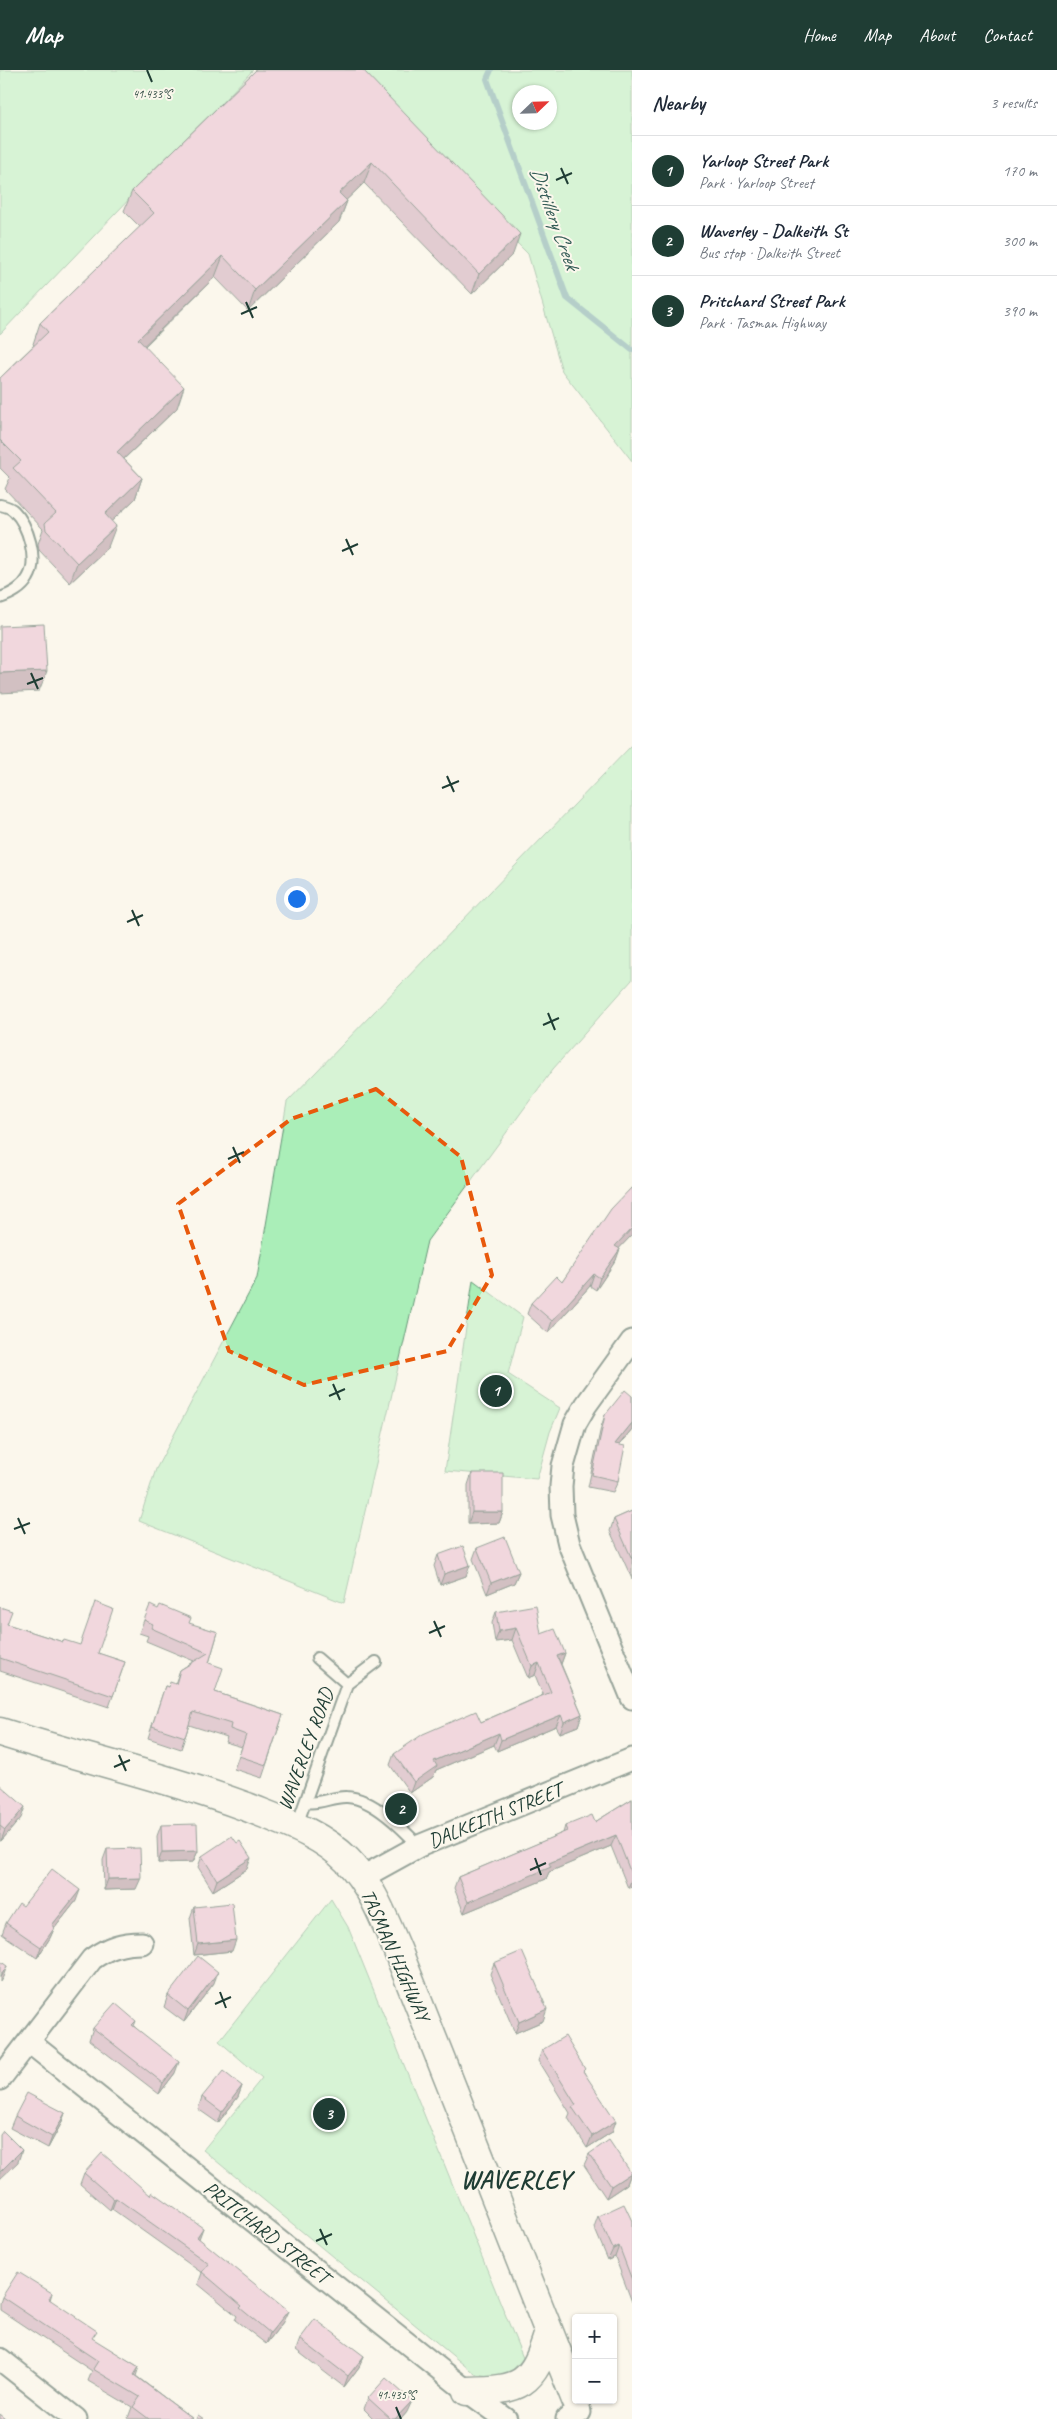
<!DOCTYPE html>
<html lang="en">
<head>
<meta charset="utf-8">
<style>
  body { margin:0; font-family:Caveat,sans-serif; background:#f2f2f3; color:#1f2937 }
  .controls { position:absolute; right:15px; bottom:15px; display:grid; overflow:hidden; border-radius:5px; box-shadow:0 1px 4px #0004 }
  .controls button { width:45px; height:45px; display:grid; place-items:center; padding:0; border:0; border-bottom:1px solid #e0e1e3; background:#fff; color:#1f2937; font:25px sans-serif }
  .compass { position:absolute; left:512px; top:15px; width:45px; height:45px; border-radius:50%; background:#fff; box-shadow:0 1px 4px #0004; rotate:67deg }
  .you { position:absolute; left:296px; top:828px; width:18px; height:18px; margin:-12px; border:4px solid #fff; border-radius:50%; background:#1a73e8; box-shadow:0 0 0 8px #1a73e833 }
  .badge { display:grid; place-items:center; width:32px; height:32px; border-radius:50%; background:#1f3d34; color:#fff; font-size:16px; font-weight:700 }
  .pin { position:absolute; translate:-50% -50%; border:2px solid #fff; box-shadow:0 1px 5px #0006 }
  .list { margin:0; padding:0; list-style:none }
  h2 { display:flex; justify-content:space-between; align-items:center; height:65px; margin:0; padding:0 20px; font-size:21px }
  h2 small { font-size:16px; font-weight:400; color:#747a83 }
  .list li { display:grid; grid-template-columns:32px 1fr auto; gap:15px; align-items:center; box-sizing:border-box; height:70px; padding:0 20px; border-top:1px solid #e0e1e3 }
  .list b { display:block; font-size:19px; white-space:nowrap }
  .list p { margin:0; font-size:16px; white-space:nowrap; color:#747a83 }
  .list em { font-size:16px; font-style:normal; color:#747a83 }
  .map { position:relative; flex:none; width:632px; height:2349px; overflow:hidden }
  header { display:flex; align-items:center; gap:30px; box-sizing:border-box; height:70px; padding:0 25px; background:#1f3d34; color:#fff }
  header strong { font-size:24px }
  nav { display:flex; gap:28px; margin-inline-start:auto; font-size:18px }
  main { display:flex }
  aside { flex:1; background:#fff }
  .map>svg:first-child { display:block }
</style>
</head>
<body>
<header>
<strong>Map</strong>
<nav><a>Home</a><a>Map</a><a>About</a><a>Contact</a></nav>
</header>
<main>
<div class="map">
<svg width="632" height="2349" viewBox="0 0 632 2349">
  <rect width="100%" height="100%" fill="#fbf7ec"/>
  <filter id="ink" filterUnits="userSpaceOnUse"><feTurbulence type="fractalNoise" baseFrequency=".02" numOctaves="2"/><feDisplacementMap in="SourceGraphic" scale="10" xChannelSelector="R" yChannelSelector="G"/><feConvolveMatrix kernelMatrix="1 2 1 2 8 2 1 2 1" color-interpolation-filters="sRGB"/></filter>
  <g filter="url(#ink)">
    <path fill="#aaeeb8" stroke="#649676" fill-rule="evenodd" d="M0,0H253L0,264Z
      M345,0H632V391L562,301L528,184ZM520,22H550V52H520Z
      M632,675V910L553,999L427,1171L344,1533L139,1451L156,1399L257,1208L287,1032Z
      M473,1210L523,1247L508,1304L560,1338L550,1362L537,1409L445,1401Z
      M331,1829L348,1857L523,2288C508,2308 500,2308 475,2304L203,2080L262,2008L219,1971Z"/>
    <g fill="none" stroke-linecap="round" stroke-linejoin="round">
      <path stroke="#609c9e" stroke-width="6" d="M491,0L487,9L567,228L632,280"/>
      <g stroke="#1f3d34" stroke-width="14">
        <path id="service" d="M0,435C5,436 11,438 14,441C28,455 39,490 28,508C22,519 11,524 0,528
          M317,1588L347,1614
          M306,1732C320,1735 332,1726 347,1727C373,1728 403,1759 419,1776
          M297,1755L347,1614L376,1592"/>
      </g>
      <g stroke="#1f3d34" stroke-width="25">
        <path id="minor" d="M632,1271L586,1335L575,1354L563,1396L561,1416L562,1445L569,1474L632,1628
          M361,1808L419,1776L632,1689
          M29,1972L467,2321L506,2349
          M0,2009L92,1889C109,1877 122,1873 142,1873
          M0,2289L76,2349
          M567,2349L580,2342"/>
      </g>
      <g stroke="#1f3d34" stroke-width="31">
        <path id="trunk" d="M0,1662C82,1688 166,1707 247,1737C282,1751 320,1763 347,1790C371,1814 384,1849 397,1879L576,2330
          M467,2321C521,2320 533,2316 549,2262"/>
      </g>
      <use href="#service" stroke="#fbf7ec" stroke-width="10"/>
      <use href="#minor" stroke="#fbf7ec" stroke-width="21"/>
      <use href="#trunk" stroke="#fbf7ec" stroke-width="28"/>
    </g>
    <path fill="#c497af" stroke="#1f3d34" d="M256,0L513,184L472,224L364,113L346,130L347,131L339,152L248,241L215,207L145,276L177,338L124,389L142,408L135,429L111,451L108,477L70,513L39,480L38,474L43,459L5,419L10,408L0,398V308L34,275L33,274L40,253L140,157L124,141L132,121Z
      M632,1117V1165L619,1178L616,1190L596,1220L590,1216L548,1263L527,1244L531,1233L562,1212Z
      M632,1326V1359L619,1375L618,1411L613,1422L588,1417L601,1357L605,1345Z
      M472,1403L503,1442L499,1453L468,1454V1415Z
      M632,1441V1509L610,1461L614,1449Z
      M477,1478L519,1502L514,1513L487,1524L473,1489Z
      M438,1485L470,1495L466,1506L440,1515L434,1496Z
      M0,1537L7,1554L125,1592L109,1637L0,1601Z
      M496,1542L541,1564L565,1583L561,1594L582,1644L578,1656L560,1663L556,1656L497,1681L494,1675L436,1700L433,1707L410,1723L390,1695L394,1684L481,1652L543,1625L535,1605L528,1608L512,1570L495,1572L492,1553Z
      M144,1550L189,1554L218,1562L209,1593L215,1622L283,1645L262,1708L234,1699L242,1677L225,1672L227,1667L189,1655L181,1679L148,1668L165,1616L169,1617L175,1614L180,1600L194,1591L146,1571L148,1566L139,1563Z
      M0,1715L21,1748L1,1771H0Z
      M632,1729V1817L628,1818L611,1776L549,1802L546,1809L464,1843L454,1818L458,1807L563,1763L565,1756L595,1752Z
      M161,1755L198,1781L193,1792L158,1793L157,1766Z
      M107,1779L136,1819L104,1820L103,1790Z
      M202,1786L247,1799L213,1821L198,1797Z
      M76,1831L54,1859L50,1868L37,1888L2,1864L6,1853L23,1836Z
      M194,1837L232,1881L194,1885L190,1848Z
      M494,1893L543,1951L515,1963L490,1904Z
      M214,1913L184,1952L164,1937L168,1925Z
      M136,1951L134,1956L175,2003L159,2024L89,1970L93,1958Z
      M542,1980L584,2002L612,2062L587,2078L568,2048L570,2043L538,1991Z
      M242,2016L238,2027L218,2053L198,2039L202,2027Z
      M65,2043L61,2054L48,2078L10,2058L15,2046Z
      M589,2084L631,2103L627,2114L606,2128L584,2095Z
      M84,2103L199,2169L283,2252L266,2274L235,2250L237,2246L198,2214L202,2203L112,2139L110,2140L80,2114Z
      M598,2146L632,2151V2232L615,2187L608,2190L594,2157Z
      M52,2223L50,2230L94,2270L139,2297L136,2306L193,2349H130L128,2348L132,2337L88,2311L92,2301L0,2240V2233L2,2227Z
      M300,2269L364,2286L359,2297L344,2317L296,2280Z
      M368,2328L407,2342L401,2349H374L364,2339Z"/>
    <path fill="#a07b8e" stroke="#1f3d34" d="M372,92L364,113L332,144L339,123Z
      M347,131L339,152L248,241L255,220Z
      M520,164L513,184L472,224L479,204Z
      M223,186L215,207L130,289L138,269Z
      M184,317L177,338L110,402L117,382Z
      M142,408L135,429L97,465L105,444Z
      M116,456L108,477L70,513L77,493Z
      M47,601L39,621L0,623V603Z
      M632,1158V1165L611,1187L615,1176Z
      M620,1179L616,1190L596,1220L600,1208Z
      M594,1204L590,1216L548,1263L552,1251Z
      M632,1353V1359L611,1385L615,1374Z
      M472,1442H503L499,1453L468,1454Z
      M470,1495L466,1506L440,1515L444,1504Z
      M519,1502L514,1513L487,1524L491,1513Z
      M516,1558L512,1570L495,1572L499,1561Z
      M565,1583L561,1594L557,1586Z
      M539,1593L535,1605L528,1608L532,1596Z
      M582,1644L578,1656L560,1663L564,1652Z
      M561,1645L556,1656L497,1681L501,1670Z
      M499,1663L494,1675L436,1700L433,1707L410,1723L414,1712L434,1691Z
      M25,1737L21,1748L1,1771L5,1760Z
      M616,1765L611,1776L549,1802L546,1809L464,1843L468,1832L549,1793Z
      M198,1781L193,1792L158,1793L162,1782Z
      M251,1788L247,1799L213,1821L217,1810Z
      M141,1808L136,1819L104,1820L108,1809Z
      M632,1808V1817L628,1818Z
      M80,1820L76,1831L54,1859L50,1868L37,1888L41,1877L52,1855Z
      M236,1870L232,1881L194,1885L198,1874Z
      M7,1896L3,1907L0,1912V1907Z
      M218,1902L214,1913L184,1952L188,1941Z
      M547,1939L543,1951L515,1963L519,1952Z
      M179,1992L175,2003L159,2024L163,2013Z
      M242,2016L238,2027L218,2053L222,2042Z
      M65,2043L61,2054L48,2078L52,2067Z
      M616,2051L612,2062L587,2078L592,2066Z
      M22,2080L18,2092L0,2109V2102Z
      M631,2103L627,2114L606,2128L611,2116Z
      M116,2128L112,2139L110,2140L114,2129Z
      M203,2158L199,2169L197,2167Z
      M619,2176L615,2187L608,2190L613,2179Z
      M288,2241L283,2252L266,2274L270,2263Z
      M364,2286L359,2297L344,2317L348,2306Z
      M412,2331L407,2342L401,2349H395Z"/>
    <path fill="#e4b0cb" stroke="#1f3d34" d="M256,0H363L520,164L479,204L372,92L339,123L347,131L255,220L223,186L138,269L184,317L117,382L142,408L105,444L116,456L77,493L46,460L45,453L56,443L13,398L21,391L0,370V308L48,262L40,253L154,143L132,121Z
      M44,554L47,601L0,603V556Z
      M632,1117V1158L615,1176L620,1179L600,1208L594,1204L552,1251L531,1233L556,1206L562,1212L611,1139Z
      M625,1320L632,1326V1353L615,1374L625,1376L618,1411L592,1405L605,1345Z
      M472,1403H503V1442H472Z
      M632,1441V1489L614,1449Z
      M505,1467L519,1502L491,1513L477,1478Z
      M463,1476L470,1495L444,1504L438,1485Z
      M95,1532L113,1539L98,1583L125,1592L113,1626L0,1588V1537L12,1541L7,1554L63,1572L64,1570L80,1575Z
      M150,1535L158,1539L160,1535L191,1548L189,1553L218,1562L209,1593L223,1598L215,1622L283,1645L266,1695L239,1686L246,1665L230,1659L231,1654L193,1642L185,1667L152,1656L165,1616L169,1617L170,1612L176,1614L180,1600L208,1583L151,1558L153,1554L144,1550Z
      M536,1535L541,1564L555,1559L565,1583L557,1586L582,1644L564,1652L561,1645L501,1670L499,1663L434,1691L437,1696L414,1712L394,1684L423,1664L476,1641L481,1652L551,1622L539,1593L532,1596L516,1558L499,1561L496,1542Z
      M0,1715L25,1737L5,1760L0,1756Z
      M632,1729V1806L616,1765L549,1793L551,1797L468,1832L458,1807L567,1761L565,1756L592,1745L595,1752Z
      M197,1754L198,1781L162,1782L161,1755Z
      M232,1766L237,1773L240,1771L251,1788L217,1810L202,1786Z
      M140,1778L141,1808L108,1809L107,1779Z
      M52,1799L80,1820L52,1855L55,1857L41,1877L6,1853L19,1833L23,1836Z
      M232,1833L236,1870L198,1874L194,1837Z
      M522,1881L547,1939L519,1952L494,1893Z
      M198,1886L218,1902L188,1941L168,1925Z
      M0,1891L7,1896L0,1907Z
      M115,1933L136,1951L132,1955L179,1992L163,2013L93,1958Z
      M565,1966L585,1999L583,2001L616,2051L592,2066L572,2037L576,2035L542,1980Z
      M223,2001L242,2016L222,2042L202,2027Z
      M27,2023L65,2043L52,2067L15,2046Z
      M3,2061L22,2080L0,2102V2065Z
      M609,2070L631,2103L611,2116L589,2084Z
      M102,2083L150,2125L152,2122L203,2158L197,2167L288,2241L270,2263L240,2238L242,2236L202,2202L209,2194L116,2128L114,2129L84,2103Z
      M624,2134L632,2151V2210L619,2176L613,2179L598,2146Z
      M18,2202L52,2223L49,2229L97,2261L92,2268L139,2297L134,2305L193,2349H149L133,2337L140,2327L93,2299L98,2291L2,2227Z
      M315,2249L364,2286L348,2306L300,2269Z
      M386,2308L412,2331L395,2349H391L368,2328Z
      M0,2344L6,2349H0Z
      M198,2345L204,2349H196Z"/>
  </g>
  <path d="M0 0H632V2349H0ZM376,1019L461,1087L492,1205L447,1281L304,1315L229,1281L178,1134L291,1049Z" fill="#fbf7ec" fill-opacity=".55" fill-rule="evenodd"/>
  <path fill="none" stroke="#e8590c" stroke-width="4" stroke-dasharray="10 6" stroke-linejoin="round" d="M376,1019L461,1087L492,1205L447,1281L304,1315L229,1281L178,1134L291,1049Z"/>
  <path fill="none" stroke="#1f3d34" stroke-width="2" d="M147,0L152,12M561,98L568,114M556,110L572,103M246,232L253,248M241,244L257,237M346,469L353,485M342,481L358,474M31,603L38,619M27,614L43,608M447,706L454,722M442,718L459,711M132,840L139,856M127,852L143,845M548,943L555,960M543,955L559,948M233,1077L240,1093M228,1089L244,1082M333,1314L340,1330M329,1326L345,1319M18,1448L25,1464M14,1459L30,1453M434,1551L441,1567M429,1563L445,1556M119,1685L126,1701M114,1697L130,1690M535,1788L541,1805M530,1800L546,1793M220,1922L226,1938M215,1934L231,1927M320,2159L327,2175M316,2171L332,2164M396,2337L401,2349"/>
  <g text-anchor="middle" stroke-width="4" stroke-linejoin="round" paint-order="stroke">
    <g font-size="20" fill="#1f3d34" stroke="#fbf7ec">
      <text transform="translate(305 1679) rotate(-70)" y="7">WAVERLEY ROAD</text>
      <text transform="translate(495 1745) rotate(-22)" y="7">DALKEITH STREET</text>
      <text transform="translate(396 1885) rotate(66)" y="7">TASMAN HIGHWAY</text>
      <text transform="translate(267 2162) rotate(38)" y="7">PRITCHARD STREET</text>
    </g>
    <g font-size="21" font-style="italic" fill="#355d57" stroke="#fbf7ec">
      <text transform="translate(555 148) rotate(70)" y="7">Distillery Creek</text>
    </g>
    <g font-size="25" font-weight="bold" letter-spacing="1" fill="#1f3d34" stroke="#fbf7ec">
      <text x="516" y="2118">WAVERLEY</text>
    </g>
  </g>
  <g font-size="12" text-anchor="middle" fill="#1f3d34" stroke="#fbf7ec" stroke-width="4" stroke-linejoin="round" paint-order="stroke">
    <text x="152" y="28">41.433°S</text>
    <text x="396" y="2329">41.435°S</text>
  </g>
</svg>
<div class="controls">
<button>+</button>
<button>−</button>
</div>
<svg class="compass" viewBox="-18 -18 36 36"><path d="M0-13l5 13h-10z" fill="#e53935"/><path d="M0 13l5-13h-10z" fill="#747a83"/></svg>
<div class="you"></div>
<div class="pin badge" style="left:496px;top:1321px">1</div>
<div class="pin badge" style="left:401px;top:1739px">2</div>
<div class="pin badge" style="left:329px;top:2044px">3</div>
</div>
<aside>
<h2>Nearby<small>3 results</small></h2>
<ul class="list">
<li><span class="badge">1</span><div><b>Yarloop Street Park</b><p>Park · Yarloop Street</p></div><em>170 m</em></li>
<li><span class="badge">2</span><div><b>Waverley - Dalkeith St</b><p>Bus stop · Dalkeith Street</p></div><em>300 m</em></li>
<li><span class="badge">3</span><div><b>Pritchard Street Park</b><p>Park · Tasman Highway</p></div><em>390 m</em></li>
</ul>
</aside>
</main>
</body>
</html>
